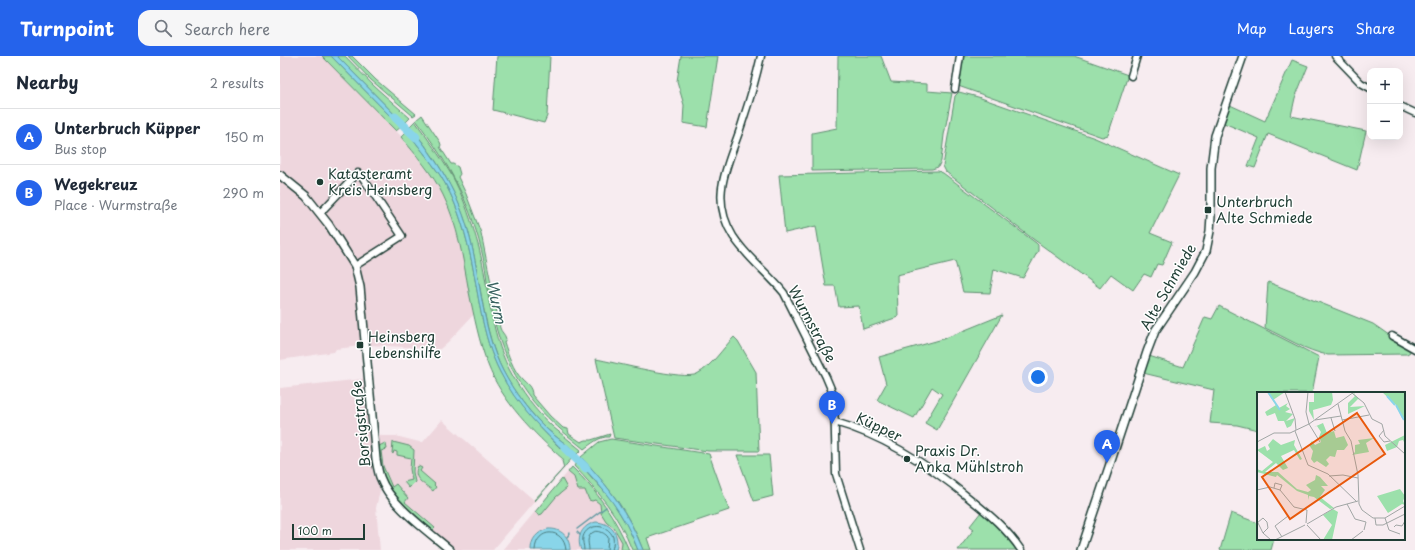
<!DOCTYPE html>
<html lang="en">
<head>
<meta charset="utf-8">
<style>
  body { margin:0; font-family:"Playpen Sans",sans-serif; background:#f6f6f7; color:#1f2937 }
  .controls { position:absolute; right:12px; top:12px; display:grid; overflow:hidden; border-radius:8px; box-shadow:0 4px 16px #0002 }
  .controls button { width:36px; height:36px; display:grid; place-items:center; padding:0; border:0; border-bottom:1px solid #e0e1e3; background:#fff; color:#1f2937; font:20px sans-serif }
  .scale { position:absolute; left:12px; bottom:10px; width:73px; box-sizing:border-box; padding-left:4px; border:2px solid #1f3d34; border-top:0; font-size:11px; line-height:14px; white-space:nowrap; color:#1f3d34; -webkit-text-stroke:3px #fff; paint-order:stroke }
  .you { position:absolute; left:758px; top:321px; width:14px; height:14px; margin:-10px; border:3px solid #fff; border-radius:50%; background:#1a73e8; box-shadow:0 0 0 6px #1a73e833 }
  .badge { display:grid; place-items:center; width:26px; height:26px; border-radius:50%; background:#2563eb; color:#fff; font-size:13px; font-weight:700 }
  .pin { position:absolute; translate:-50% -33px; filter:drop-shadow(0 1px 2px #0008) }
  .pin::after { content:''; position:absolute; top:21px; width:14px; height:12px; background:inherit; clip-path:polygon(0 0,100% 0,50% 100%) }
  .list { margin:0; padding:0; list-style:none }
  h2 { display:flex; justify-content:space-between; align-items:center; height:52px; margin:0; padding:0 16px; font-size:17px }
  h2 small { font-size:13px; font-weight:400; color:#747a83 }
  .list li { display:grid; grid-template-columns:26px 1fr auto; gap:12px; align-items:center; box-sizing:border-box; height:56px; padding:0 16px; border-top:1px solid #e0e1e3 }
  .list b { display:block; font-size:15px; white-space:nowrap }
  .list p { margin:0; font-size:13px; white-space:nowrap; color:#747a83 }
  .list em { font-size:13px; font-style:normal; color:#747a83 }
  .icon { flex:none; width:22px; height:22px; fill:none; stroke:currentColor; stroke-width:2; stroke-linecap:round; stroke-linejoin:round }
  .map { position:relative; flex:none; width:1135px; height:494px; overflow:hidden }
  header { display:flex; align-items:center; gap:24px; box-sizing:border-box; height:56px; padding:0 20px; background:#2563eb; color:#fff }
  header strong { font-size:19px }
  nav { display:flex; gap:22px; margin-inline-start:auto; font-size:14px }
  .search { width:280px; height:36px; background:#f6f6f7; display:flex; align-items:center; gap:10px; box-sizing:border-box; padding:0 14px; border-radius:12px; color:#747a83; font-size:15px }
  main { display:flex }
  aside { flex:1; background:#fff }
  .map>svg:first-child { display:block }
</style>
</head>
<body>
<header>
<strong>Turnpoint</strong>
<div class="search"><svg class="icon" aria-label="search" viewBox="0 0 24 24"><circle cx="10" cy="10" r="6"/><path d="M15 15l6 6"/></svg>Search here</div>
<nav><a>Map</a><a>Layers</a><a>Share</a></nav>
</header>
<main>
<aside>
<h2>Nearby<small>2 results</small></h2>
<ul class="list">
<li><span class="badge">A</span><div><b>Unterbruch Küpper</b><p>Bus stop</p></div><em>150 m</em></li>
<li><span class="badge">B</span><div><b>Wegekreuz</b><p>Place · Wurmstraße</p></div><em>290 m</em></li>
</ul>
</aside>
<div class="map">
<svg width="1135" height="494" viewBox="0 0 1135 494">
  <rect width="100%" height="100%" fill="#f7ecf0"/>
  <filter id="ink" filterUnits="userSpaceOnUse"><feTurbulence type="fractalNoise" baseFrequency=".025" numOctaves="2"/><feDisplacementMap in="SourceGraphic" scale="8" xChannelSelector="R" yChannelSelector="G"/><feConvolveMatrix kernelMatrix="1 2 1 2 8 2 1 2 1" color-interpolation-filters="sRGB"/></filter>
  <g filter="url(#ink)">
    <path fill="#eed6dd" d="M0,0H42L120,79L152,120L164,140L173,163L181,192L194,258L169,285L160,293L89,289L56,293L54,296L0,304Z
      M83,323L93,415L100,434L96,452L100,494H0V332Z
      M162,364L255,445L213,494H176L127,452L110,433L104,421L99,405L97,377L102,380H116L139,386H143Z
      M292,411L313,432L327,452L341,476L349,494H223Z"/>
    <path fill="#9ce0ab" stroke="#5e8e70" d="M42,0H51L121,71L116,75Z
      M57,0H65L94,30L130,62L124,68L123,67Z
      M68,0H72L96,24L136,58L133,60L91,24Z
      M217,0H270L267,60L264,67L213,54Z
      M401,0H438L427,71L403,67L404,49L397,25Z
      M558,0H601L611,26L647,28V35L672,37L664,79L661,105L658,111L652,113L532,115V77L557,72Z
      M683,0H794L848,19L828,79L822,81L681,31L679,30L678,26Z
      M1012,4L1028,10L1015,42L1011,60L1086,75L1077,114L988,78L975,112L968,110L979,82L944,67L950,49L985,65Z
      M679,36L698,41L815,82L899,119L870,177L892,186L882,209L877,208L871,221L864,218L853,234L831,218L820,232L749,180L666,116L663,110L675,40Z
      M142,59L160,86L161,89L160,91L171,108H173L178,111L180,118L178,121L186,138L201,177L220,272C221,276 225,278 226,283L224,286C228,298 233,314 242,323C247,328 252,331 252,339L270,360L283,372L288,373L289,378L301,386L306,384H311L330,378L329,381C320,380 311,388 304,393C273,368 251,349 232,313C219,289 213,261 208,235C207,225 206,215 204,205C192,149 170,109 136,64Z
      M135,65C148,83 160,100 171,118C184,141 192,167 199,192C209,232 210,275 229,313C240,334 255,355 273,371C282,379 292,386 301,394L297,398C288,388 276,382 267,373C249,356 234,336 223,315C203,276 201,224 190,182C180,140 157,103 130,70Z
      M127,75C138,90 150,104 160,119C175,142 184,171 190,198C199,237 201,279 220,316C236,348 262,374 288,400L293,401L255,445L254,444L284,412L282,405L283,403C254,378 221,344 208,309C199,286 194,260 189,236C183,203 178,169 163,139C153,118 136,99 121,81Z
      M658,115L663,117L756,187L758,189V195L743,222L714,213L710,237L683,236L675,205L617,219L618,261L583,273L579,250L559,251L555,230H546L536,170L505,177L499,119Z
      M988,226L1093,268L1129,293L1130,296L1127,298L1048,299C1026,295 1005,281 985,272Z
      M939,250L1039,301L1032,337H978V374L957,369L930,367L934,334L863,317L869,300L903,311L925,261L932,263Z
      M722,259L657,374L645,367L662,338L652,331L634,362L597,344L606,328L599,301L663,283Z
      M454,281L458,285L476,316L479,395H428L334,382L316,303C333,306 405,325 417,318C432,310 442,293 454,281Z
      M331,383L429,398L449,454L367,482L371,494H363C349,456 328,430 301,401L319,386Z
      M113,386L129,390L134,394L133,416L135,426L129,432L124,426L132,424L130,413L131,402L117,399V396L114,395L113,398L112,397Z
      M105,387L106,388L107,393L101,395L103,410L112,431L116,428L128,442L125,446L155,472L153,474C127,451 96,429 99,390Z
      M457,399H489L493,440L474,445Z
      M297,405L331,443L348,471L358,494H352C339,460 319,436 294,410Z
      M138,410L142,412L140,415L155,428L154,429L156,431L153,435C145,428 131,423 138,410Z
      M292,411C318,436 335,461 349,494H341L342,486L334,472L326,465L321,457L320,448L315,444L312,445L309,444L305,434H298L294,421L288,416Z
      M282,423L287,432L276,441L262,458L259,459L255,456Z
      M701,456L718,471L737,494H678L694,473L690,470Z
      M951,457L978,467V483H994L991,494H940Z"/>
    <path fill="#89d5e9" stroke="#5f98a1" d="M51,0H57L124,68L121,71Z
      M130,70C157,104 180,139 190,182C201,224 202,275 223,315C234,336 250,358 269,375C278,383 289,389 297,398L293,401L289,400C261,373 237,350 220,316C201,279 199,237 190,198C184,171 175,142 160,119C150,104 138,90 127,75Z
      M301,401C328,429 349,458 363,494H358C344,457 324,433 297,405Z
      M316,466C332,467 340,479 336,494H301C296,481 302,469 316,466Z
      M268,473C281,472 290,481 290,494H251C251,483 257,476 268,473Z"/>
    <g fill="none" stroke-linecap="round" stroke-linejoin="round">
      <path stroke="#497a7c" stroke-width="1" d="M255,494C256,471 284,471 286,494
        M304,494C304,489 302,486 303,481C307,467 328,467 333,481C334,486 333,490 332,494
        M309,494C309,489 307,485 309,481C313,472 323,475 328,481L327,494"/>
      <path stroke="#5f98a1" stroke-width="1.5" d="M297,473L326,451
        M297,476L300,479
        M287,481L290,477"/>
      <path stroke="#89d5e9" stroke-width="9" d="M115,61L136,81
        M285,392L306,412"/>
      <g stroke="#1f3d34" stroke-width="9">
        <path id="minor" d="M481,0C476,22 470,43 463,64C451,105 427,138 453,180C467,202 488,217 504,237L546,321L554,340L556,418L580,494
          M1055,0L1081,27L1090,32
          M851,20L857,0
          M675,33L680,0
          M1120,50L1135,57
          M40,157L78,117L83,122L122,180L75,210
          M1112,280L1135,293
          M555,366C605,380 649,409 689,442C709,458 727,473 741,494"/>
      </g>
      <g stroke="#1f3d34" stroke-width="10">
        <path id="tertiary" d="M0,119L26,140L49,169L75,210L80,231L96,403C97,409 98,415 100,421C110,449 148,475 170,494
          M801,494L831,405L867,296L875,275L915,216L926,195L930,175L931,160V112L935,80L963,0"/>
      </g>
      <use href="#minor" stroke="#fff" stroke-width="6"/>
      <use href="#tertiary" stroke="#fff" stroke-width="7"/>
    </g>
  </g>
  <g fill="#1f3d34" stroke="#fff" stroke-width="1.5">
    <circle cx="40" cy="126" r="4"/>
    <rect x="924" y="150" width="8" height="8" rx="2"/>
    <rect x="76" y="285" width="8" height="8" rx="2"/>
    <circle cx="627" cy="403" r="4"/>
  </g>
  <g text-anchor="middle" stroke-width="3" stroke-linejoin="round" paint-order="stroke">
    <g font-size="14" fill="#1f3d34" stroke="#fff" text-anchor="start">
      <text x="48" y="123">Katasteramt<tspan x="48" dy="16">Kreis Heinsberg</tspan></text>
      <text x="936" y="151">Unterbruch<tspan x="936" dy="16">Alte Schmiede</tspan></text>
      <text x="88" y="286">Heinsberg<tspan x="88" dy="16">Lebenshilfe</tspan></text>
      <text x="635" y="400">Praxis Dr.<tspan x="635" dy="16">Anka Mühlstroh</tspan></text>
    </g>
    <g font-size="14" fill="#1f3d34" stroke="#fff">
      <text transform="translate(888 231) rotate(-60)" y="5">Alte Schmiede</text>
      <text transform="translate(532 268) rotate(62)" y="5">Wurmstraße</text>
      <text transform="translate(81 368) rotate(-96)" y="5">Borsigstraße</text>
      <text transform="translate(599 371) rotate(25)" y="5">Küpper</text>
    </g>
    <g font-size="15" font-style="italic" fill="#3a6361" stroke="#fff">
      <text transform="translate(216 246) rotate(78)" y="5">Wurm</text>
    </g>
  </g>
  <g transform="translate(977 336)">
    <rect width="148" height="148" fill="#f7ecf0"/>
    <path d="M10,0H28L16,8L22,16L31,11L29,14L33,17L28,20L36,22L29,29L38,26L34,34L30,36L27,29H21L18,21L10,24L8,20L19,13ZM57,0H75L76,8L74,13L56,18L57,28L52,19V10H57ZM99,0L97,2L104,9L101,7L93,15L108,14L91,22V11L98,4L96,2ZM125,0H148V25L145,26L139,13ZM66,31L70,41L77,39L79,46L87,44L91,53L87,58H80L78,65L73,64L69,68L72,72L69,75L60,69L57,71L54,67L56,59L52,53L55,49L58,53L64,50L62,45L64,40L60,34L57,35ZM148,43V52L146,48L142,49L140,55L130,59L128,53ZM117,46L109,51L112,60L95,63L98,60V53L103,52L101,48ZM16,47L24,53L38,48L37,53L45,67L43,68L37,58L24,64L31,76L26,78L19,71L8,80H21L40,97L51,100L54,98L49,93L58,88L59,83L63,85L71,94H64L68,98L63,105L77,116L73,117L57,105L52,104L51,108V103L40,99L20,83L19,85L0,80V77L5,79L16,70L0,58L8,54L10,59L13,57L11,53ZM143,97L148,104L146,109L148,113L145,112L131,121L120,104ZM76,117L81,120L75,148H66L75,133L66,123Z" fill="#9ce0ab"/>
    <path fill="none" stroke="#89d5e9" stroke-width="2" d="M11,0L23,18M130,4L138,13M139,13L147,28"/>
    <path fill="none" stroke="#a1a6a5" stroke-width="1" d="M28,0L38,27L39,38M51,0L49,20L52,32M95,1L107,11L115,27L125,32L128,44L148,62M81,12L88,39L94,49L101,83L102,112L105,118L116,126H128L148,114M74,26L78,39M58,28L84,24M85,28L112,23M52,32L63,50M127,38L122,44L127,50L133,49M38,39L51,73L71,82L100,110M0,50L17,41H33L52,32L97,0M72,84L86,83L101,86M17,96L18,91L25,93L23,98M0,98L13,95L23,98L37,115L50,118L49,131M90,112L98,127L109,130L107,138M118,126L119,133H126L148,122M128,126L132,138L143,142M0,129L6,141L14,148M0,131L6,126L10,130L11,136L6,141M50,132L79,115L101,109M50,133L64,148M137,135L139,133L145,134L148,129M25,145L18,134L31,124M18,148L48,133M94,148L106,139"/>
    <path fill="#e8590c" fill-opacity="0.15" stroke="#e8590c" stroke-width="2" d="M100,21L128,62L33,127L5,85Z"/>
    <rect width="148" height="148" fill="none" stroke="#1f3d34" stroke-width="2"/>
  </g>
</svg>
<div class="controls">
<button>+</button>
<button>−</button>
</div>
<div class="scale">100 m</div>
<div class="you"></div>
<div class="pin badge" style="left:827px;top:407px">A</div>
<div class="pin badge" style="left:552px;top:368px">B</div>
</div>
</main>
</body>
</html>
